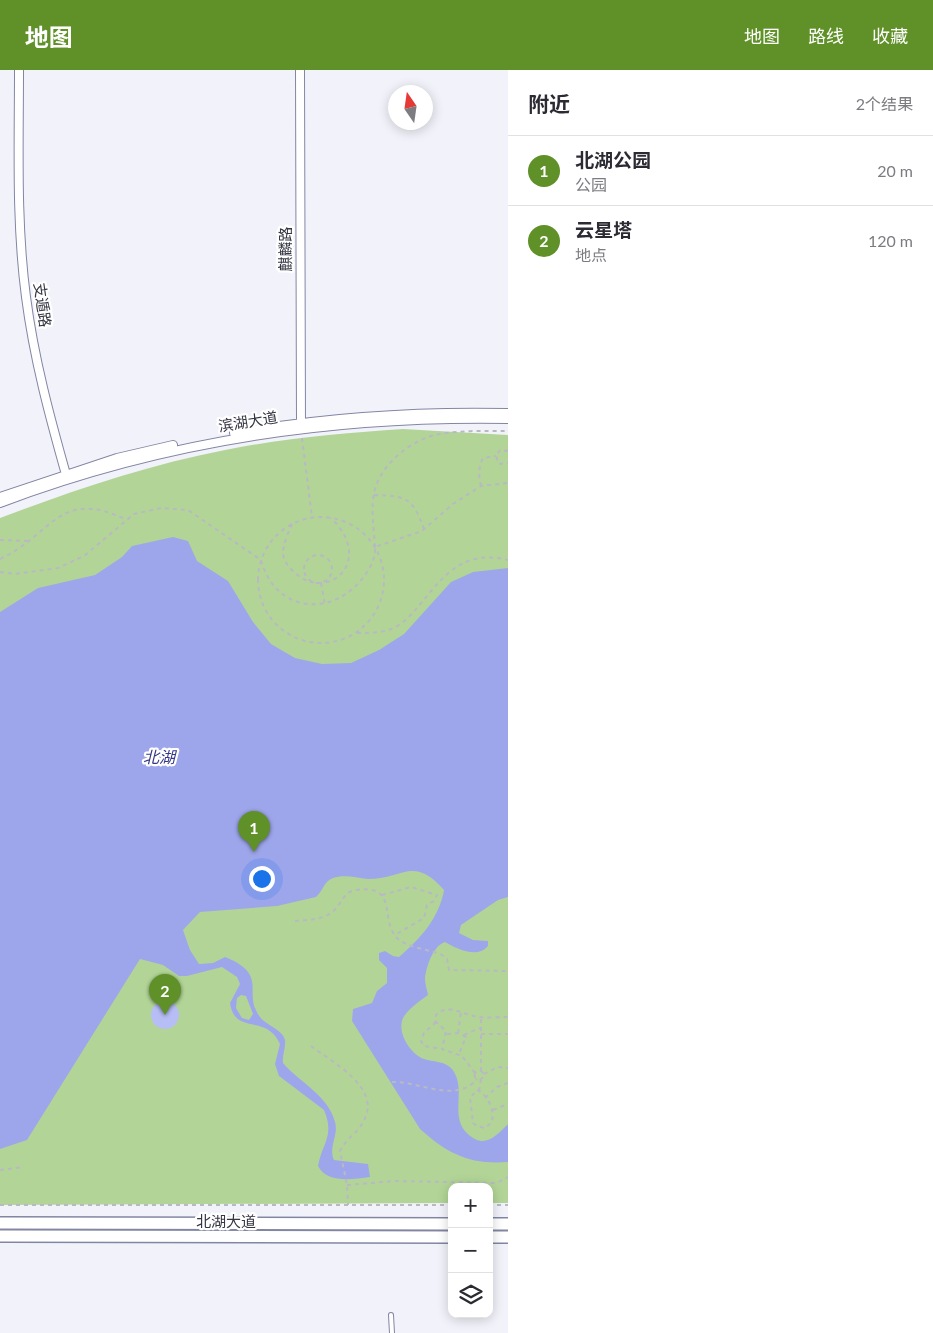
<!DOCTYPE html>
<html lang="zh">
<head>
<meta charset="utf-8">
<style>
  body { margin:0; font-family:Lato,"Noto Sans SC",sans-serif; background:#f2f2f3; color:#2b2b33 }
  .controls { position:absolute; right:15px; bottom:15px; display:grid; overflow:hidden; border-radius:10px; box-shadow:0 2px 12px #0003 }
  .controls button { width:45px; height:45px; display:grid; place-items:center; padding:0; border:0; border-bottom:1px solid #e1e1e2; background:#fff; color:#2b2b33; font:25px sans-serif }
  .compass { position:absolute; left:388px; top:15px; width:45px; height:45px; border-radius:50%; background:#fff; box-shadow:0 2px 12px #0003; rotate:347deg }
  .you { position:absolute; left:261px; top:808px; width:18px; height:18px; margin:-12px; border:4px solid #fff; border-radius:50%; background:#1a73e8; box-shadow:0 0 0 8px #1a73e833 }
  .badge { display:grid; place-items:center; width:32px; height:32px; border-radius:50%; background:#5f9128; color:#fff; font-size:16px; font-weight:700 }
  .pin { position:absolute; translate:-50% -41px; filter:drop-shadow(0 1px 2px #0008) }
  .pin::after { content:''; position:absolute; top:26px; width:18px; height:15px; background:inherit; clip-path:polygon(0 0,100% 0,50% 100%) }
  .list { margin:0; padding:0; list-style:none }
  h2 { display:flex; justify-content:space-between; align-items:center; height:65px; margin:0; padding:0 20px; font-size:21px }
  h2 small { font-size:16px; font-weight:400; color:#7c7c81 }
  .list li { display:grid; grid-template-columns:32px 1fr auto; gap:15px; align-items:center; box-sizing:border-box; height:70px; padding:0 20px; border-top:1px solid #e1e1e2 }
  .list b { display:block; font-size:19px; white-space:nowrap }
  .list p { margin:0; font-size:16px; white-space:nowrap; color:#7c7c81 }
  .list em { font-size:16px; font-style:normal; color:#7c7c81 }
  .icon { flex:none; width:28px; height:28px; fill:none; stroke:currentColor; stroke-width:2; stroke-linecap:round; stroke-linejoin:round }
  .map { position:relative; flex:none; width:508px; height:1263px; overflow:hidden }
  header { display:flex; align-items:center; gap:30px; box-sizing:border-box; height:70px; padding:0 25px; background:#5f9128; color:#fff }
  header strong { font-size:24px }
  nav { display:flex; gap:28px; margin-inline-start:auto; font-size:18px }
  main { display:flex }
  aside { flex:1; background:#fff }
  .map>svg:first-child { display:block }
</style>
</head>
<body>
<header>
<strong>地图</strong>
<nav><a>地图</a><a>路线</a><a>收藏</a></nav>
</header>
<main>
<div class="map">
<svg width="508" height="1263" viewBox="0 0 508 1263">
  <rect width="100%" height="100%" fill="#f2f3fa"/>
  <path fill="#b2d597" d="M403,359L508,365V1133H489V1117H452V1133L0,1135V448C74,420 148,395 225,380C284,368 344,363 403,359Z"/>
  <path fill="#9ea6eb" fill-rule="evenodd" d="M173,467L188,471L197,491L228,511L253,552L271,574L295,588L322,594L351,593L379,580L404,564L451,512L473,502L508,498V827L498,830L461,855L459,863L473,870L488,871V876C477,889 457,879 445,872C433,876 426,897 425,909C425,914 427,919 428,925C420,931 411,937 405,945C394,959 410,984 424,989C433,992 445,991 452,999C469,1021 445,1050 473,1068C487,1077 499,1063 508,1054V1092C470,1095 448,1084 420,1059L352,951L353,939L372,933L377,921L387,913V898L379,890V883L385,881L393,886L399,887C421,868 439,848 444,820C413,785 404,809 368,809C356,808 345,804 333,808C324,811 323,821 316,827L277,836L200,842L183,860L190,880L199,894L213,893L225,887C270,905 242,923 260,947C266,955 283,960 285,970C286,978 282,985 283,993C300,1013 328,1025 335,1052C339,1065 328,1077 334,1090L368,1094L370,1107C353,1109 327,1114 318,1096C322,1073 335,1066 324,1040L279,1006L275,994L280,974C266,943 235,966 230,933L240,914L237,907L222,897L187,906H179L163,895L140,889L27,1070L0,1079V542L38,518L95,505L122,487L132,476ZM241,925L246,926L253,944L249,950L242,948L236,938L237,928Z"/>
  <path fill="#b7bef6" d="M151 945a14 14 0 1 1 28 0a14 14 0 1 1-28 0Z"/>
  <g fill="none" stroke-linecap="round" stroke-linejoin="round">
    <g stroke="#8286a3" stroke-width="6">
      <path id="lane" d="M391,1245L392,1263"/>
    </g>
    <g stroke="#8286a3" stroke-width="10">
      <path id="street" d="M19,0C19,76 16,152 26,227C34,289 50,348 67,408
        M300,0L301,355
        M234,363C325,347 416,341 508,343
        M0,427L117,388L173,375
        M0,433C163,371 334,346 508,349"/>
    </g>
    <g stroke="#8286a3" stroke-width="14">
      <path id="secondary" d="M0,1153L452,1154
        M489,1154H508
        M0,1166L452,1167
        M489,1167H508"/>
    </g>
    <path stroke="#b8b9c2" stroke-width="2" stroke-dasharray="4 4" stroke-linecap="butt" d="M302,368L312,447
      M508,381L500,380L496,386L499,394L508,393
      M481,416C479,406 478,398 483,388L496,386
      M374,425C407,426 412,427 424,459
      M258 510a63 63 0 1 1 126 0a63 63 0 1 1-126 0Z
      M292,454C288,463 283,474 283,484C284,491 289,498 295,503C329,533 375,490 331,448
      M0,470L30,471
      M375,477C374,458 370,438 375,419C382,394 410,371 435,365C458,360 485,361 508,361
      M304 499a14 14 0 1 1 28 0a14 14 0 1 1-28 0Z
      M0,489C54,464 58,417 127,450
      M0,502L15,504L58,498L84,486L134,444L161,438L188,440L261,490C275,543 334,549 365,505C371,497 376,487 375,477L422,461L453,434L481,416L508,413
      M321,513L325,535
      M357,563C367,563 381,563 391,559C402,555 410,546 417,538C444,506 461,479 508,490
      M382,825L411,817L437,825L434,831L427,835L424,848L395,865
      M295,851C307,850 323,850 332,842C342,835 342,822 356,820C398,814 380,848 396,867C406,878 429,879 442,885L447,889L449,900L508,901
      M436,952L424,963L421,971L424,976L442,979
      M458,963L461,942
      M447,964L458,963L466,967L459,984
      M481,964H508
      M464,965L480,958
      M311,976C333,993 385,1019 362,1054C356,1064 345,1070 340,1081L347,1115L348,1135
      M474.5 1005a4.5 4.5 0 1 1 9 0a4.5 4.5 0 1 1-9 0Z
      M481,1001V948
      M475,1003L462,986L442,979L446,961L435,951L436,945C448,932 465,946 479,947C488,948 499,947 508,947
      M484,1004L498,997L508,998
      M392,1012C418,1011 457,1034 477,1009
      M477,1020C488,1025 496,1042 491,1053L485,1058L477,1056L473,1053L470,1028Z
      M479,1021L481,1009
      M485,1028L497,1017L508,1013
      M493,1040L508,1034
      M0,1100L23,1097
      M347,1115L395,1111L497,1113L508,1107
      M0,1135H452
      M489,1135H508"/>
    <use href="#lane" stroke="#fff" stroke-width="4"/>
    <use href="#street" stroke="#fff" stroke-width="8"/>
    <use href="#secondary" stroke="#fff" stroke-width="11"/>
  </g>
  <g text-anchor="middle" stroke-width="4.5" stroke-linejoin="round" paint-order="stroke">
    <g font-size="15" fill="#343642" stroke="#fff">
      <text transform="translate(286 179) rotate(-90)" y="5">麒麟路</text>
      <text transform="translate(42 235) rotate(82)" y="5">支遁路</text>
      <text transform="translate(248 352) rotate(-9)" y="5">滨湖大道</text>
      <text x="226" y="1157">北湖大道</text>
    </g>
    <g font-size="16" font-style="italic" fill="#383787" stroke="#fff">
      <text x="159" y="693">北湖</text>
    </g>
  </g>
</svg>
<div class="controls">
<button>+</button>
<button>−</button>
<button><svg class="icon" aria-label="layers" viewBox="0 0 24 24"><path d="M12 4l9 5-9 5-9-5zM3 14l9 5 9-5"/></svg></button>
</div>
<svg class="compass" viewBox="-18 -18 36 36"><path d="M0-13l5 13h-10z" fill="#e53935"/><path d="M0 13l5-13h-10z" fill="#7c7c81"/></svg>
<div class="you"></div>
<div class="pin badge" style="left:254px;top:782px">1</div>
<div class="pin badge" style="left:165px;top:945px">2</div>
</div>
<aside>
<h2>附近<small>2个结果</small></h2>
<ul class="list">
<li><span class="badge">1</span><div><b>北湖公园</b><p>公园</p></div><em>20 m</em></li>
<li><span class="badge">2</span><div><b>云星塔</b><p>地点</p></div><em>120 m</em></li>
</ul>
</aside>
</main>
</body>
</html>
